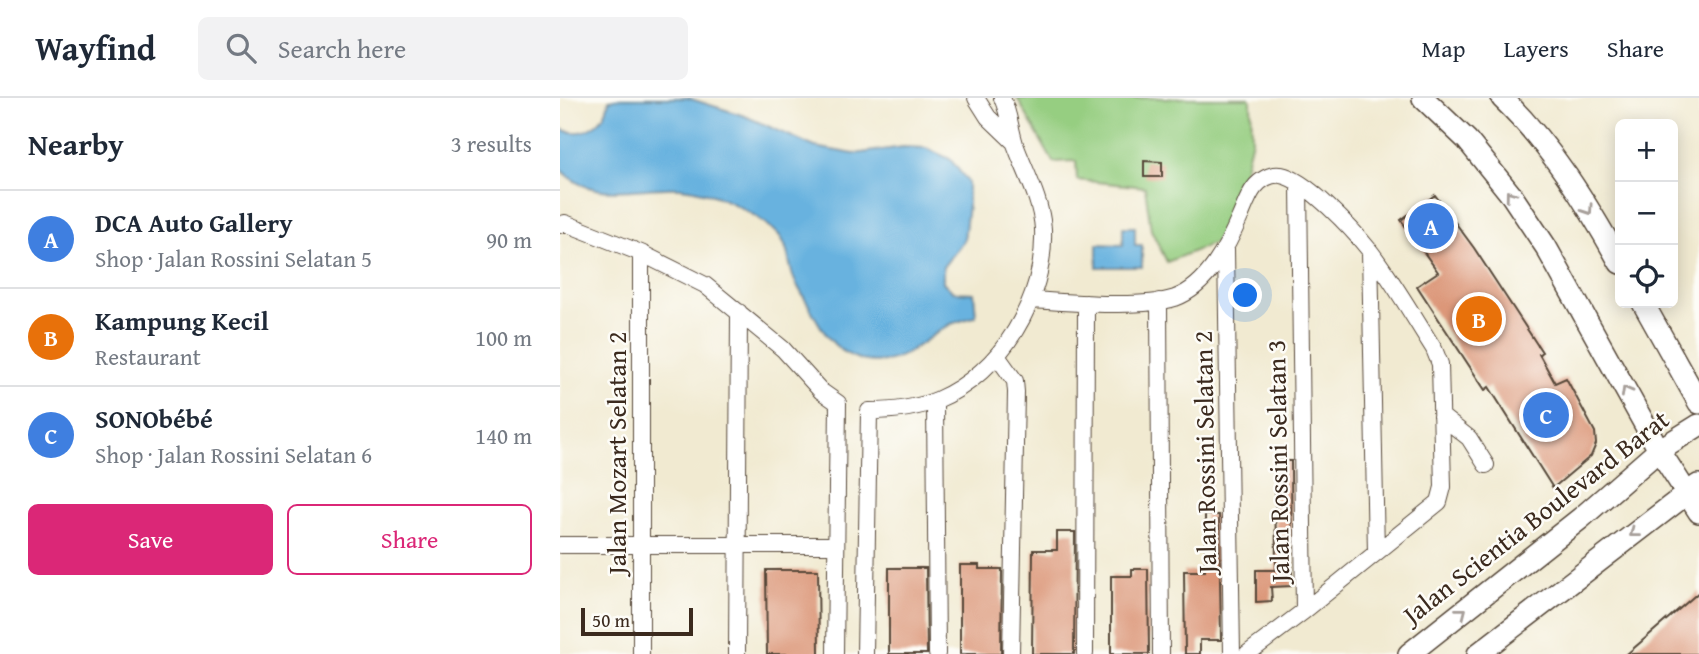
<!DOCTYPE html>
<html lang="en">
<head>
<meta charset="utf-8">
<style>
  body { margin:0; font-family:"Gentium Book Plus",serif; background:#f2f2f3; color:#1f2937 }
  .controls { position:absolute; right:21px; top:21px; display:grid; overflow:hidden; border-radius:10px; box-shadow:0 4px 18px #0003 }
  .controls button { width:63px; height:63px; display:grid; place-items:center; padding:0; border:0; border-bottom:2px solid #e0e1e3; background:#fff; color:#1f2937; font:35px sans-serif }
  .scale { position:absolute; left:21px; bottom:18px; width:112px; box-sizing:border-box; padding-left:7px; border:4px solid #3b2a1e; border-top:0; font-size:19px; line-height:24px; white-space:nowrap; color:#3b2a1e; -webkit-text-stroke:5px #fdfcf7; paint-order:stroke }
  .you { position:absolute; left:686px; top:198px; width:24px; height:24px; margin:-18px; border:5px solid #fff; border-radius:50%; background:#1a73e8; box-shadow:0 0 0 10px #1a73e833 }
  .badge { display:grid; place-items:center; width:46px; height:46px; border-radius:50%; background:#db2777; color:#fff; font-size:23px; font-weight:700 }
  .pin { position:absolute; translate:-50% -50%; border:4px solid #fff; box-shadow:0 2px 7px #0006 }
  .list { margin:0; padding:0; list-style:none }
  h2 { display:flex; justify-content:space-between; align-items:center; height:91px; margin:0; padding:0 28px; font-size:30px }
  h2 small { font-size:23px; font-weight:400; color:#747a83 }
  .list li { display:grid; grid-template-columns:46px 1fr auto; gap:21px; align-items:center; box-sizing:border-box; height:98px; padding:0 28px; border-top:2px solid #e0e1e3 }
  .list b { display:block; font-size:26px; white-space:nowrap }
  .list p { margin:0; font-size:23px; white-space:nowrap; color:#747a83 }
  .list em { font-size:23px; font-style:normal; color:#747a83 }
  .actions { display:flex; gap:14px; padding:21px 28px }
  .actions a { flex:1; padding:16px 0; border:2px solid #db2777; border-radius:10px; text-align:center; font-size:24px; color:#db2777 }
  .actions .main { background:#db2777; color:#fff }
  .icon { flex:none; width:38px; height:38px; fill:none; stroke:currentColor; stroke-width:2; stroke-linecap:round; stroke-linejoin:round }
  .map { position:relative; flex:none; width:1139px; height:556px; overflow:hidden }
  header { display:flex; align-items:center; gap:42px; box-sizing:border-box; height:98px; padding:0 35px; background:#fff; border-bottom:2px solid #e0e1e3 }
  header strong { font-size:33px }
  nav { display:flex; gap:38px; margin-inline-start:auto; font-size:24px }
  .search { width:490px; height:63px; background:#f2f2f3; display:flex; align-items:center; gap:18px; box-sizing:border-box; padding:0 24px; border-radius:10px; color:#747a83; font-size:26px }
  main { display:flex }
  aside { flex:1; background:#fff }
  .map>svg:first-child { display:block }
</style>
</head>
<body>
<header>
<strong>Wayfind</strong>
<div class="search"><svg class="icon" aria-label="search" viewBox="0 0 24 24"><circle cx="10" cy="10" r="6"/><path d="M15 15l6 6"/></svg>Search here</div>
<nav><a>Map</a><a>Layers</a><a>Share</a></nav>
</header>
<main>
<aside>
<h2>Nearby<small>3 results</small></h2>
<ul class="list">
<li><span class="badge" style="background:#3f7fe0">A</span><div><b>DCA Auto Gallery</b><p>Shop · Jalan Rossini Selatan 5</p></div><em>90 m</em></li>
<li><span class="badge" style="background:#e8710a">B</span><div><b>Kampung Kecil</b><p>Restaurant</p></div><em>100 m</em></li>
<li><span class="badge" style="background:#3f7fe0">C</span><div><b>SONObébé</b><p>Shop · Jalan Rossini Selatan 6</p></div><em>140 m</em></li>
</ul>
<div class="actions"><a class="main">Save</a><a>Share</a></div>
</aside>
<div class="map">
<svg width="1139" height="556" viewBox="0 0 1139 556">
  <rect width="100%" height="100%" fill="#fdfcf7"/>
  <filter id="ink" filterUnits="userSpaceOnUse"><feTurbulence type="fractalNoise" baseFrequency=".0143" numOctaves="2"/><feDisplacementMap in="SourceGraphic" scale="14" xChannelSelector="R" yChannelSelector="G"/><feConvolveMatrix kernelMatrix="1 2 1 2 8 2 1 2 1" color-interpolation-filters="sRGB"/></filter>
  <filter id="wash" filterUnits="userSpaceOnUse"><feTurbulence type="fractalNoise" baseFrequency=".00686" numOctaves="4" result="noise"/><feDisplacementMap in="SourceGraphic" scale="28" xChannelSelector="R" yChannelSelector="G"/><feGaussianBlur stdDeviation="1.57" result="paint"/><feColorMatrix in="noise" values="0 0 0 0 0 0 0 0 0 0 0 0 0 0 0 0 0 1.4 0 .05"/><feComposite in="paint" operator="in"/></filter>
  <g filter="url(#wash)">
    <rect width="100%" height="100%" fill="#f1ead1"/>
    <path fill="#96ce81" stroke="#687c50" stroke-width="2" d="M457,0H689L691,3L692,42L672,121L657,144L607,164L591,132L585,89L517,82L516,63L493,64Z"/>
    <path fill="#67b2df" stroke="#516e7e" stroke-width="2" d="M61,0H128L185,18L255,49L294,56L343,49L366,50L390,61L408,84V107L404,142L383,169V184L393,194L414,195L416,218C408,221 399,223 391,226C359,243 337,275 296,260C270,250 260,228 248,206C243,197 236,187 233,178C228,163 228,144 216,134C191,112 154,93 121,90C79,87 34,107 0,71V31C23,41 46,26 49,2Z
      M563,129H575V147H582V169H537V146L563,147Z"/>
    <g id="blocks">
      <path fill="#dc9779" d="M584,63L602,64V79H584Z
        M875,97L914,150L982,254L979,256L995,285L1006,280L1035,334L1036,346L1031,358L993,390L929,289L925,292L857,188L878,174L841,122Z
        M715,363H731L732,488L711,489L712,503L696,504V472H716Z
        M645,417H659L661,542H640V556H625L624,473H645Z
        M497,434H515L514,556H472L473,452H497Z
        M400,467H419V471H442L441,556H400Z
        M329,470H366L367,556H329Z
        M572,471H588L589,556H551V478H572Z
        M206,472H258L259,556H207Z
        M1139,494V556H1067Z"/>
    </g>
  </g>
  <g filter="url(#ink)">
    <use href="#blocks" fill-opacity="0" stroke="#564739" stroke-width="2"/>
    <g fill="none" stroke-linecap="round" stroke-linejoin="round">
      <g stroke="#564739" stroke-width="18">
        <path id="minor" d="M416,0L428,19L454,44
          M739,86L744,513
          M0,127L5,125L81,155L145,187L223,251L261,293L278,305L275,556
          M666,151L672,556
          M810,153L816,455
          M471,202C509,204 581,211 615,200C648,188 667,149 680,119C684,110 688,98 694,90C700,82 711,75 721,77C746,81 794,133 810,153C833,183 853,218 874,251L880,266L883,389L879,404L744,513L687,556
          M599,203L601,556
          M437,258L455,283L456,294L451,556
          M375,303L377,556
          M881,318L909,340L926,367
          M0,447H276
          M81,556V155
          M177,556L179,214
          M305,556L309,313C332,313 355,311 377,302C441,275 486,201 483,131C481,101 465,74 455,46C450,30 449,15 442,0
          M525,556L526,205"/>
      </g>
      <g stroke="#564739" stroke-width="24">
        <path id="tertiary" d="M863,0L907,42L952,98L986,149L1099,352L1139,414
          M942,0C990,46 1028,107 1060,165
          M1083,205L1139,305
          M849,556L1021,420L1099,352L1139,327
          M918,556L1138,387"/>
      </g>
      <use href="#minor" stroke="#fff" stroke-width="16"/>
      <use href="#tertiary" stroke="#fff" stroke-width="21"/>
    </g>
    <defs><path id="oneway-chevron" d="M-2-3.5L2.5 0L-2 3.5" fill="none" stroke-width="1.6" stroke-linecap="round" stroke-linejoin="round" transform="scale(1.75)"/></defs>
    <g stroke="#a79f9a">
      <use href="#oneway-chevron" transform="translate(950 97) rotate(-127)"/>
      <use href="#oneway-chevron" transform="translate(1028 112) rotate(56)"/>
      <use href="#oneway-chevron" transform="translate(1066 293) rotate(-119)"/>
      <use href="#oneway-chevron" transform="translate(1074 435) rotate(142)"/>
      <use href="#oneway-chevron" transform="translate(902 514) rotate(-38)"/>
    </g>
  </g>
  <g text-anchor="middle" stroke-width="5" stroke-linejoin="round" paint-order="stroke">
    <g font-size="26" fill="#3b2a1e" stroke="#fdfcf7">
      <text transform="translate(645 354) rotate(-91)" y="9">Jalan Rossini Selatan 2</text>
      <text transform="translate(57 355) rotate(-90)" y="9">Jalan Mozart Selatan 2</text>
      <text transform="translate(718 363) rotate(-91)" y="9">Jalan Rossini Selatan 3</text>
      <text transform="translate(976 419) rotate(-38)" y="9">Jalan Scientia Boulevard Barat</text>
    </g>
  </g>
</svg>
<div class="controls">
<button>+</button>
<button>−</button>
<button><svg class="icon" aria-label="locate" viewBox="0 0 24 24"><circle cx="12" cy="12" r="6"/><path d="M12 2v4M12 18v4M2 12h4M18 12h4"/></svg></button>
</div>
<div class="scale">50 m</div>
<div class="you"></div>
<div class="pin badge" style="left:871px;top:128px;background:#3f7fe0">A</div>
<div class="pin badge" style="left:919px;top:221px;background:#e8710a">B</div>
<div class="pin badge" style="left:986px;top:317px;background:#3f7fe0">C</div>
</div>
</main>
</body>
</html>
